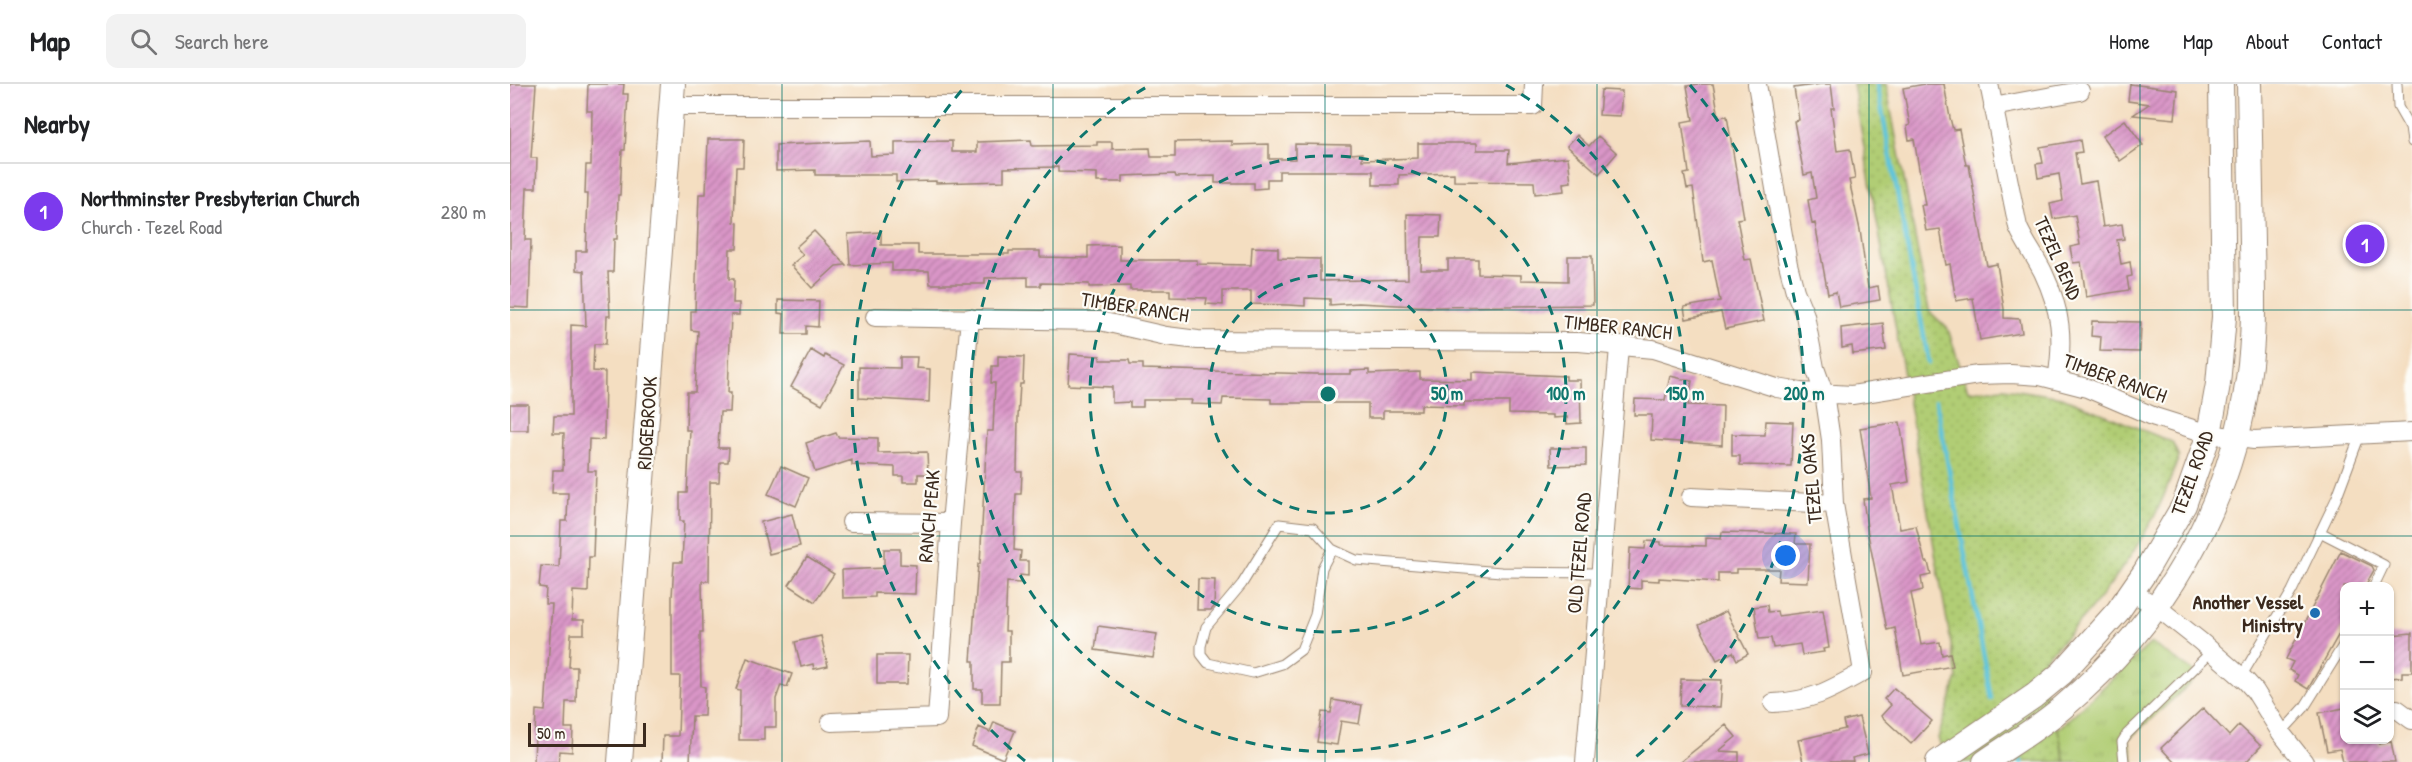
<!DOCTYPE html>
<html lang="en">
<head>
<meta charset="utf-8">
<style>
  body { margin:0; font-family:"Patrick Hand",sans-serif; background:#f2f2f2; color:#202124 }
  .controls { position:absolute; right:18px; bottom:18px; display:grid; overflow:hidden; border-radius:12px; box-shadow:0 2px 4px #0004 }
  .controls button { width:54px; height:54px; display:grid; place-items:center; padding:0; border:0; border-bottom:2px solid #e0e0e0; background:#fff; color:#202124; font:30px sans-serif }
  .scale { position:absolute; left:18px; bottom:15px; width:118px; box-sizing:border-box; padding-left:6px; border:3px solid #3b2a1e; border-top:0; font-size:16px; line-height:21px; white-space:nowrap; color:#3b2a1e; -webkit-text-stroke:4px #fdfcf7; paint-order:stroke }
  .you { position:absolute; left:1276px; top:472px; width:21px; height:21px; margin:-15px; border:4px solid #fff; border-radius:50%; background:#1a73e8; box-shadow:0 0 0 9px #1a73e833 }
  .badge { display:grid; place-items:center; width:39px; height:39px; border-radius:50%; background:#7c3aed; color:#fff; font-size:20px; font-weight:700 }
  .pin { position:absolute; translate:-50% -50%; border:3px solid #fff; box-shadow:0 2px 6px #0006 }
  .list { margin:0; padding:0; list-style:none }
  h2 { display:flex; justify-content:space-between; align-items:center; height:78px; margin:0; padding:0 24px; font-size:26px }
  h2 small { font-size:20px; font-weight:400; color:#757577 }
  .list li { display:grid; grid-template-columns:39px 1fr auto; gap:18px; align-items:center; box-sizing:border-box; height:96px; padding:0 24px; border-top:2px solid #e0e0e0 }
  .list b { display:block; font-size:22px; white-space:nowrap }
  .list p { margin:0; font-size:20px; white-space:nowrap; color:#757577 }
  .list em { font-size:20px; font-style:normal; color:#757577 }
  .icon { flex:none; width:33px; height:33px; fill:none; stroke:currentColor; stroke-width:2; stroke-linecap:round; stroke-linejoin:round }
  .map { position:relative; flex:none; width:1902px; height:678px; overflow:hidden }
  header { display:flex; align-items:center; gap:36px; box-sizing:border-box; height:84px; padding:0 30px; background:#fff; border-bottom:2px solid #e0e0e0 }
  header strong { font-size:28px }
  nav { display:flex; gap:33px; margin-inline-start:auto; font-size:21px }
  .search { width:420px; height:54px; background:#f2f2f2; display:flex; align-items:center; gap:15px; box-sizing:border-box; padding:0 21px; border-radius:12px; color:#757577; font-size:22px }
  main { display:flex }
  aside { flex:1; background:#fff }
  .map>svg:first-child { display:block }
</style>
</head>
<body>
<header>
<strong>Map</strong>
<div class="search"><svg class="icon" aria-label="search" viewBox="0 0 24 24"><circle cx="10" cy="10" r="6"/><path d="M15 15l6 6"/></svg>Search here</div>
<nav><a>Home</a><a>Map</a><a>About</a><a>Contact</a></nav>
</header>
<main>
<aside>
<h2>Nearby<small></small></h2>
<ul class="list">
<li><span class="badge">1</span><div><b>Northminster Presbyterian Church</b><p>Church · Tezel Road</p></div><em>280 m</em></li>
</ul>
</aside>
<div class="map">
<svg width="1902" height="678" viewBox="0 0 1902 678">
  <defs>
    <pattern id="grass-dots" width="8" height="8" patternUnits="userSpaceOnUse" patternTransform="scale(1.5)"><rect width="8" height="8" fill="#b1cd74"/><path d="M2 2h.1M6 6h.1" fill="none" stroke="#99b064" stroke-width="1.8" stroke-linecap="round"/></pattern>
    <pattern id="park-tufts" width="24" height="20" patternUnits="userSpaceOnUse" patternTransform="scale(1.5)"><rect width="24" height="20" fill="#b1cd74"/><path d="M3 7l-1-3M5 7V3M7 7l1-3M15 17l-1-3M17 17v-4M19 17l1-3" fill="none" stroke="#99b064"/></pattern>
    <pattern id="building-hatch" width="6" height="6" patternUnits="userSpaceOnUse" patternTransform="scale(1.5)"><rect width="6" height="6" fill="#da96c8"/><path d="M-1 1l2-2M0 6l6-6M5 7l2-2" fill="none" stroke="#b27ba2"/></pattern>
  </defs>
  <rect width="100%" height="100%" fill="#fdfcf7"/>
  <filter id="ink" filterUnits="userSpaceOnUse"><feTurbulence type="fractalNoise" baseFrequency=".0167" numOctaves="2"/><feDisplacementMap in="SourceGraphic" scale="12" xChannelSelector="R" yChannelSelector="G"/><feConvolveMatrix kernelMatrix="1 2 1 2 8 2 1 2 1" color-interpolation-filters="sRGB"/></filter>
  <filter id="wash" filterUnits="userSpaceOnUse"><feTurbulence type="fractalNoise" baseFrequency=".008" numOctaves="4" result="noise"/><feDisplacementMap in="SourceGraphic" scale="24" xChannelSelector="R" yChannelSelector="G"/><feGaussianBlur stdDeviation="1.35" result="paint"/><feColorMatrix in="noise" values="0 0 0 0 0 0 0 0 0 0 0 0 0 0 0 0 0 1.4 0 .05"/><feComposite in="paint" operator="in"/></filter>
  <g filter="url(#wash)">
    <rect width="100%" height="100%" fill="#f4dec1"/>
    <path fill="url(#grass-dots)" stroke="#767c49" stroke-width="1.5" d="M1343,0H1376L1419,227L1438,245L1458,307L1494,304L1552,313L1662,358L1669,373C1661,393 1654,414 1644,433C1612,491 1574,537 1527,582L1548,645L1555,678H1437L1428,654L1447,594Z"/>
    <path fill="url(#park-tufts)" stroke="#767c49" stroke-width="1.5" d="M1641,559L1689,591L1619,655L1624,678H1555L1548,645Z"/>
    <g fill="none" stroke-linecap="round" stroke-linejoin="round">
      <path stroke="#5fc5dc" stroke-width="4.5" d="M1367,0L1419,279
        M1426,317L1482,615
        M1511,677V678"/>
    </g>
    <g id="blocks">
      <path fill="url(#building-hatch)" d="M0,0H26L21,74H27L26,104H17L15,156H21L19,224L0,223Z
        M78,0H114L113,10H118L115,66H112L110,111H108L107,155H104L103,188H98L100,232H97L96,260H84L83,287L95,288L94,356L79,355L78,387H86L83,473H79L78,508L63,507L62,536H74V550H61L59,583H67L66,618H56L55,644H63L62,668L50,667L49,678H24L26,626L35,627L42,520H35L36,504L29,503L31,482L49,483L51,437H57L58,409H42L43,386H53L54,349H43L44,332H61V241L76,242L74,187L66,186V167H76L78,110H75L76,81H81L82,27H77Z
        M1188,0H1203L1209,33L1217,32L1234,134L1227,135L1235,176L1241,175L1254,237L1215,245L1211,228L1176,235L1174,223L1210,217L1202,176L1193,178L1183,104L1177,105L1174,90L1179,89L1172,38L1183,36L1177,2Z
        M1311,0H1321L1324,24H1321L1327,67L1340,65L1345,95L1339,96L1350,146L1358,204L1368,202L1370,216L1329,223L1326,208L1318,210L1305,139L1302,140L1298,116L1306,114L1302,89L1294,91L1284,37L1289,36L1284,4Z
        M1415,0H1434L1440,34L1443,46L1449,45L1456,81H1459L1477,182L1487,180L1494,225V234L1510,235L1512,249L1470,256L1463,214L1446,217L1440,180L1436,181L1430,145L1416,147L1411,121H1415L1404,55L1399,56L1397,42L1400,41L1393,4Z
        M1620,0L1668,6L1665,35L1623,31L1639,20L1618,17Z
        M1091,6L1112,7L1110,32L1089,31Z
        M1615,36L1633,61L1610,77L1592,52Z
        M1067,51L1079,62L1088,52L1107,69L1089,90L1057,62Z
        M198,55H234L233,83H226L224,138L228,139L227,165H220L219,195H224L223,219H229V231H221L218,309H221L220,328H210L208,364H219L218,378H210L209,398H200L199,497H192L193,548H190L191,602L195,603L194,632H182L180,678H152L153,652H168L170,592H162V513L164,478H172L174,437H170V409H177L180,346H176L177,308H185L188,247L181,246V227H185L189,110H196Z
        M521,56L522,62L587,61V58H602V65L640,64L641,73H665V58L722,57V61L759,60V75H785V60L841,61V70L852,69V76L908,74V59H967V66H999L998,79L1058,73L1061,98L1053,99L1054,107L1025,110L1024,98L944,97V89L889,91V101H863V87H769V95H757V104L744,105V99H705V92L666,93L665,90L613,92V98H587V89L548,88V83L494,84V97L426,99V97L386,98V91H305V86L266,87V61L360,57L361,72L385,71V58L442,57V68H467V58Z
        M1570,56L1572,68L1565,69L1570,100L1586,97L1593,143L1612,140L1614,155L1607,156L1611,180L1620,178L1622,192L1617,193L1619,206L1576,213L1571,178L1563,179L1560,163L1570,161L1565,131L1543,135L1540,120L1553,117L1549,90L1528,94L1526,80L1533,79L1530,63Z
        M897,130L931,131L930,153H912L911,186H938V175H968V190L1011,191V196L1058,197V172H1082L1083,221L927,223L848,219L820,221V215L795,214V222L778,221L741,220V207H713V221L696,220L697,214L660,213V206H620V202L579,203V200L531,199V202H518V193L475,194V200H420L419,187H382V179L340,181L338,150L371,148V161H408V170H499V167H530V173L578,174V162L610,161V176H687V180L741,181L742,163L768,164V174L810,175V197L898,195Z
        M304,147L336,181L326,182L302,204L281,181L293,171L286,163Z
        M268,216L309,217L308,243L296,242V250H273L274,230L268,229Z
        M1582,237L1631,238L1630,268L1590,267L1591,253L1581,252Z
        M1373,239L1376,266L1343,270L1342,262L1332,264L1331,244Z
        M301,266L314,274L315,271L334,281L312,320L281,303Z
        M560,270L590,272V276H619L620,280H633V285L805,290H841V287L859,286V290L910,288V295L962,296V288L1056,292V296H1070L1071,339L1057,340V333L1043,334V331L999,330V318H954V322L911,321V327H873V334H858V319H761V315L713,314L712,321L681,320L682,316H633V323H620V318L602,319V303L558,301Z
        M488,272L514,273L513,300H510L508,333L507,388H512L511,410H506L504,466L511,467L510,477H518V492L510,491V499L497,498L495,547H499V578H491L490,619H472V605H464V577H461L468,480H470L477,347H483L485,299H481L482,282H488Z
        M390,273H407L406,284L420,285L419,318L349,314V283L390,284Z
        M1160,292L1182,297L1178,321L1213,322L1212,361L1141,356L1142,331H1124L1125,315L1155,316Z
        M0,320H18V346H0Z
        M1256,337L1283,338L1281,382L1230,381V372H1222V350L1255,351Z
        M1390,338L1399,398L1382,401L1390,445L1406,442L1415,478H1418L1421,491L1411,493L1413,506L1401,509L1411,561L1430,558L1432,571L1440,569L1443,582L1393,591L1385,544L1377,546L1358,450L1353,415L1361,414L1350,344Z
        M326,349L328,353L368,354V369L417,368L418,390H408V398H393V392H385V383L342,381V376L305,388L296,359Z
        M1040,364H1076V381L1041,382Z
        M271,382L298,394L286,422L258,410Z
        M282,430L290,462L259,470L251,438Z
        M1212,448L1286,450L1285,460H1300L1298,498L1268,497L1269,485H1226V489H1208V498L1149,494V497L1131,496V505L1118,504L1120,464L1135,465L1136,457L1151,458V461L1196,462V454L1211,455Z
        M374,465H390V480L406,481L405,510L365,509V513L333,514L332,486L374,484Z
        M1831,467L1862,482L1864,486L1855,502H1834V541L1798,605L1785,597L1788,591L1779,586L1783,578L1776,575Z
        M297,473L324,490L305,518L279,501Z
        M688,495L705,496L704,523L701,526H687Z
        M1257,521L1258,528L1267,527L1268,532L1313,526L1319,564L1313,565L1314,568L1292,571L1290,560L1263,564L1261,554L1249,555L1244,523Z
        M1216,527L1238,570L1227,576L1223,568L1207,576L1189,541Z
        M588,542L647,550L643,574L585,566Z
        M1902,549V588H1892V593L1880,594V551Z
        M311,552L318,582L304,585L303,580L291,583L285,558Z
        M367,571H398L397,600H367Z
        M237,574L282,590L277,603L271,601L266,615V643H254V656H229L230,606L226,605Z
        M1171,595L1212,596L1210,623L1170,622Z
        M1384,604L1422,637L1401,660L1371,632L1381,621L1374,615Z
        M823,616L852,621L849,640L831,637L827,661L807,658L812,628L821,629Z
        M1693,624L1719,652L1729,641L1751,662L1736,678H1664L1651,664Z
        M1834,624V656H1868L1869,660L1881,657L1885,678H1833L1830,665L1817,667L1809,629Z
        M1349,633L1358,670L1342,674L1343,678H1293L1288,656L1335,645L1333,637Z
        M484,638L505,647L493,675L462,662L469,643L480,648Z
        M1216,641L1226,653L1209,667L1229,668V678H1170Z"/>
    </g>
  </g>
  <g filter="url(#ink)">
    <use href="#blocks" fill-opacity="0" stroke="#988470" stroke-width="1.5"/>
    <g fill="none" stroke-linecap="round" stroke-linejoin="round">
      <g stroke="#988470" stroke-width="11">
        <path id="lane" d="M1887,0L1888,23L1900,44L1902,58
          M1810,448L1874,481L1864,502
          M822,465L812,484L805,531L791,566L772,580L743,589L698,579L691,570V562L696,543L732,500L769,440L803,444L822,465L846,476L991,488L1090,489
          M1731,593L1782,507L1826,415L1850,351
          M1771,649L1794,624L1834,560
          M1614,678L1612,658L1617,650L1702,567"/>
      </g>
      <g stroke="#988470" stroke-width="20">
        <path id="street" d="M1247,0L1278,180L1285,207L1295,231L1305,284L1314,309L1321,356L1324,420L1353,588C1319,607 1302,617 1263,619
          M1479,0L1508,143C1515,159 1525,172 1533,188C1551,226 1554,254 1547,296
          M162,22H1023L1024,0
          M1483,23L1570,7
          M365,233L590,237L656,252L688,256L1069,258L1143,265L1267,304L1291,308L1342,311L1468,291L1501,290L1530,292L1577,304L1645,333L1699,350L1744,356L1902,348
          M1181,413L1324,420
          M341,438L441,439
          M1622,508L1647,523L1690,557L1736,597L1745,607L1771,649L1794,678
          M1887,625L1902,636
          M321,638L427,634L441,439L460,234
          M1075,678L1109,263"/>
      </g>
      <g stroke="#988470" stroke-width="26">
        <path id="secondary" d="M110,678L163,0
          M1428,678L1524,612L1552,589L1608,527L1635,488L1674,421L1699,350L1708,300L1714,233L1711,0
          M1475,678C1501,660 1529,644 1553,623C1653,539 1720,425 1738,295C1745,250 1743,204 1742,159C1741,106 1740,53 1739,0"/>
      </g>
      <use href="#lane" stroke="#fff" stroke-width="9"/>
      <use href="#street" stroke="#fff" stroke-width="18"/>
      <use href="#secondary" stroke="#fff" stroke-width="24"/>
    </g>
  </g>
  <path fill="none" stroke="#0f766e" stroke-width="1.5" stroke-opacity="0.55" d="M272,0V678M543,0V678M815,0V678M1087,0V678M1359,0V678M1630,0V678M0,226H1902M0,452H1902"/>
  <g fill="none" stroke="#0f766e" stroke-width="3" stroke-dasharray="10 8">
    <circle cx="818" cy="310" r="119"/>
    <circle cx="818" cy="310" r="238"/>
    <path d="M996 1A357 357 0 1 1 640 1"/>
    <path d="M515 677A476 476 0 0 1 456 1M1180 1A476 476 0 0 1 1121 677"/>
  </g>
  <circle fill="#1f6fb2" stroke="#fdfcf7" stroke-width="2" cx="1805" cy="529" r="6"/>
  <g text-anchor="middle" stroke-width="4.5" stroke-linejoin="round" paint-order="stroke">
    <g font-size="20" fill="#3b2a1e" stroke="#fdfcf7">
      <text transform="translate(1548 174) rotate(66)" y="7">TEZEL BEND</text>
      <text transform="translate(625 223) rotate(9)" y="7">TIMBER RANCH</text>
      <text transform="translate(1108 243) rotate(6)" y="7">TIMBER RANCH</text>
      <text transform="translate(1605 294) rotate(20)" y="7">TIMBER RANCH</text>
      <text transform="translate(137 339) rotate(-86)" y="7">RIDGEBROOK</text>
      <text transform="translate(1682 389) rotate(-70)" y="7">TEZEL ROAD</text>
      <text transform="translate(1301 395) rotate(-95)" y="7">TEZEL OAKS</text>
      <text transform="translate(419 432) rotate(-85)" y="7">RANCH PEAK</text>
      <text transform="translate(1069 469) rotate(-85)" y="7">OLD TEZEL ROAD</text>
    </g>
    <g font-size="20" font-weight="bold" fill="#3b2a1e" stroke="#fdfcf7" text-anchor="end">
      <text x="1793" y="525">Another Vessel<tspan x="1793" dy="23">Ministry</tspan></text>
    </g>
  </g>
  <circle cx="818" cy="310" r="9" fill="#0f766e" stroke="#fdfcf7" stroke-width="3"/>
  <g font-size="18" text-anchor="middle" font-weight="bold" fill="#0f766e" stroke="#fdfcf7" stroke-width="4.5" stroke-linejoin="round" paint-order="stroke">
    <text x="937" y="316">50 m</text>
    <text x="1056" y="316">100 m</text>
    <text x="1175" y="316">150 m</text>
    <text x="1294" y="316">200 m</text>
  </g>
</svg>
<div class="controls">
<button>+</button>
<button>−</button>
<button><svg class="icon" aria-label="layers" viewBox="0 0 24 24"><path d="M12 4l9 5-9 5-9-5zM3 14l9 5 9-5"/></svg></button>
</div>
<div class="scale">50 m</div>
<div class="you"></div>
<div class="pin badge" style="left:1855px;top:160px">1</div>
</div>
</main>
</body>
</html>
